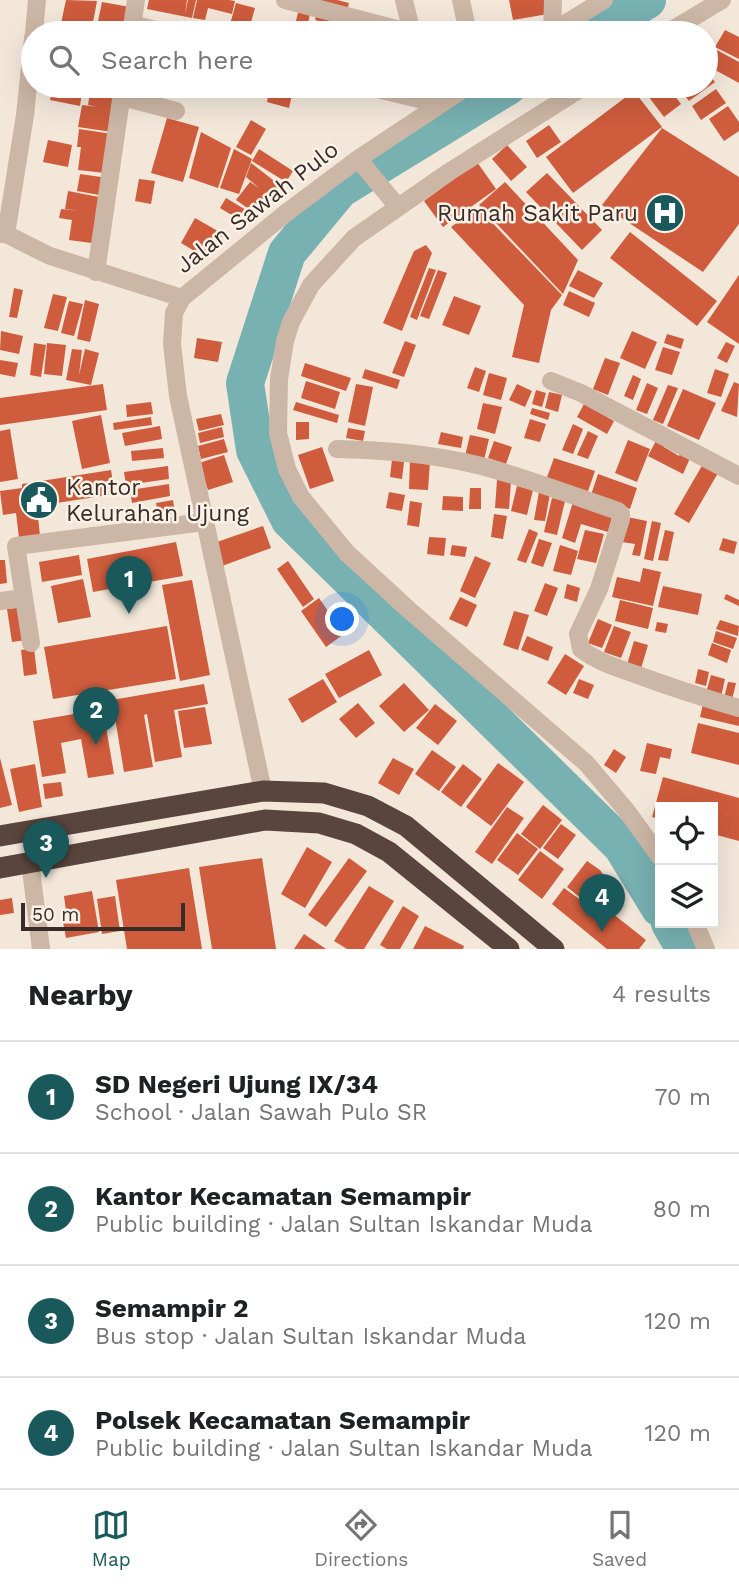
<!DOCTYPE html>
<html lang="en">
<head>
<meta charset="utf-8">
<style>
  body { margin:0; font-family:"Work Sans",sans-serif; background:#f6f6f6; color:#202124 }
  .controls { position:absolute; right:21px; bottom:21px; display:grid; overflow:hidden; border-radius:0px; box-shadow:0 7px 28px #0002 }
  .controls button { width:63px; height:63px; display:grid; place-items:center; padding:0; border:0; border-bottom:2px solid #e0e0e0; background:#fff; color:#202124; font:35px sans-serif }
  .scale { position:absolute; left:21px; bottom:18px; width:164px; box-sizing:border-box; padding-left:7px; border:4px solid #372c27; border-top:0; font-size:19px; line-height:24px; white-space:nowrap; color:#372c27; -webkit-text-stroke:5px #fbf1e6; paint-order:stroke }
  .you { position:absolute; left:343px; top:620px; width:24px; height:24px; margin:-18px; border:5px solid #fff; border-radius:50%; background:#1a73e8; box-shadow:0 0 0 10px #1a73e833 }
  .badge { display:grid; place-items:center; width:46px; height:46px; border-radius:50%; background:#19595c; color:#fff; font-size:23px; font-weight:700 }
  .pin { position:absolute; translate:-50% -58px; filter:drop-shadow(0 2px 4px #0008) }
  .pin::after { content:''; position:absolute; top:37px; width:24px; height:21px; background:inherit; clip-path:polygon(0 0,100% 0,50% 100%) }
  .list { margin:0; padding:0; list-style:none }
  h2 { display:flex; justify-content:space-between; align-items:center; height:91px; margin:0; padding:0 28px; font-size:30px }
  h2 small { font-size:23px; font-weight:400; color:#757577 }
  .list li { display:grid; grid-template-columns:46px 1fr auto; gap:21px; align-items:center; box-sizing:border-box; height:112px; padding:0 28px; border-top:2px solid #e0e0e0 }
  .list b { display:block; font-size:26px; white-space:nowrap }
  .list p { margin:0; font-size:23px; white-space:nowrap; color:#757577 }
  .list em { font-size:23px; font-style:normal; color:#757577 }
  .icon { flex:none; width:38px; height:38px; fill:none; stroke:currentColor; stroke-width:2; stroke-linecap:round; stroke-linejoin:round }
  .map { position:relative; flex:none; width:739px; height:949px; overflow:hidden }
  .search { position:absolute; background:#fff; box-shadow:0 7px 28px #0002; left:21px; right:21px; top:21px; height:77px; display:flex; align-items:center; gap:18px; box-sizing:border-box; padding:0 24px; border-radius:38px; color:#757577; font-size:26px }
  .sheet { height:539px; background:#fff }
  nav { display:flex; justify-content:space-around; align-items:center; box-sizing:border-box; height:98px; border-top:2px solid #e0e0e0; background:#fff; font-size:19px; color:#757577 }
  nav a { display:grid; justify-items:center; gap:4px }
  nav .on { color:#19595c }
  .map>svg:first-child { display:block }
</style>
</head>
<body>
<div class="map">
<svg width="739" height="949" viewBox="0 0 739 949">
  <rect width="100%" height="100%" fill="#f3e7da"/>
  <g fill="none" stroke-linecap="round" stroke-linejoin="round">
    <path stroke="#77b1b2" stroke-width="38" d="M593,33L647,0
      M508,86L340,189L287,253L245,383L255,450L290,520L622,846L660,908
      M670,923L685,949"/>
  </g>
  <path fill="#ce5c3d" d="M66,0L97,1L91,33H59Z
    M149,0H187L185,14L188,0H196L192,18L147,9Z
    M197,0H229L235,1L232,14L208,8L205,20L193,18Z
    M321,0H337L349,3L347,10L320,4Z
    M509,0H545L548,14L513,20Z
    M102,2L130,7L124,33H93L94,26H97Z
    M236,3L255,8L248,33L229,28Z
    M300,6L311,9L307,28L295,24Z
    M318,10L345,17L343,27L315,20Z
    M328,25L355,32V33H325Z
    M725,30L739,37V59L715,47Z
    M715,49L739,62V83L706,65Z
    M706,71L715,82L689,101L677,86H706Z
    M53,86H83L80,106L50,100Z
    M91,86L120,89L112,132L78,127L82,105L97,107L88,105Z
    M209,86H243L241,93Z
    M249,86H266L264,93L248,89Z
    M270,86H294L289,108L267,102Z
    M645,86H667L681,104L664,117L642,88Z
    M716,89L726,103L701,120L692,106Z
    M634,91L662,127L573,193L546,157Z
    M728,106L739,122V131L724,141L709,119Z
    M167,118L199,127L183,182L151,173Z
    M251,120L266,129L251,155L236,147Z
    M549,125L561,142L537,158L526,141Z
    M662,128L739,177V224L703,272L602,205Z
    M79,129L112,134L105,173L78,170L81,147H77Z
    M201,132L231,148L218,188L189,178Z
    M48,140L72,145L68,167L43,162Z
    M507,145L527,167L511,181L492,159Z
    M234,149L252,159L239,194L220,188Z
    M259,149L293,171L286,182L252,161Z
    M477,162L496,189L443,227L424,201Z
    M251,163L282,187L268,195L270,197L256,214L236,200L250,182L259,188L246,177Z
    M547,173L602,230L582,250L526,192Z
    M80,174L108,178L105,196L77,191Z
    M139,179L155,181L151,204L135,201Z
    M505,182L578,260L563,294L479,205Z
    M68,191L104,198L99,244L69,240L72,220L59,218L61,209L79,211L65,209Z
    M226,198L251,213L245,223L220,208Z
    M478,208L562,295L551,310L539,363L512,357L524,305L451,227Z
    M195,218L223,234L208,259L181,243Z
    M630,232L717,301L697,326L610,258Z
    M426,245L432,253L402,331L383,323L414,251Z
    M429,268L436,270L417,320L410,317Z
    M438,270L447,273L429,319L420,316Z
    M578,270L603,283L594,298L569,286Z
    M739,275V344L707,322Z
    M14,288L23,290L17,318L9,317Z
    M569,291L595,303L589,317L563,305Z
    M53,294L67,297L58,331L44,328Z
    M454,296L481,306L469,335L442,325Z
    M85,300L99,304L90,342L77,339Z
    M69,301L83,304L74,336L61,333Z
    M1,331L23,336L19,354L0,350Z
    M632,331L657,342L645,369L620,358Z
    M667,334L684,339L681,349L664,343Z
    M197,338L222,342L218,362L194,358Z
    M405,341L416,345L404,377L392,373Z
    M726,342L735,346L727,363L717,358Z
    M34,343L46,345L41,377L30,375Z
    M47,343L66,345L62,376L44,374Z
    M663,347L680,352L672,375L655,370Z
    M72,349L82,350L79,375L85,349L99,353L91,385L66,380Z
    M605,358L620,363L608,395L593,389Z
    M0,360L18,363L15,377L0,374Z
    M305,363L351,378L346,391L301,376Z
    M475,367L486,371L479,392L467,388Z
    M365,369L400,380L397,389L362,378Z
    M715,369L729,374L721,397L707,393Z
    M489,373L507,378L501,400L483,395Z
    M633,375L641,379L633,400L624,396Z
    M306,381L340,392L335,409L301,398Z
    M734,382L739,384L737,417L721,411Z
    M647,383L658,388L647,414L636,410Z
    M103,384L107,410L0,425V398Z
    M356,384L373,387L365,426L348,422Z
    M517,384L532,391L525,407L509,400Z
    M668,385L678,388L663,424L653,420Z
    M683,389L716,403L699,440L667,426Z
    M536,390L546,393L542,407L532,404Z
    M549,392L562,395L558,412L545,408Z
    M151,402L153,414L127,417L126,405Z
    M296,402L339,415L337,423L293,410Z
    M483,403L502,407L495,434L477,429Z
    M584,404L614,421L607,434L577,417Z
    M532,408L550,413L548,420L530,414Z
    M221,414L224,425L199,431L196,419Z
    M101,415L110,463L82,469L72,421Z
    M151,417L152,425L114,430L113,423Z
    M530,419L546,424L540,442L524,438Z
    M296,422H309V439L296,440Z
    M573,424L583,429L573,454L562,450Z
    M160,426L162,439L125,446L122,433Z
    M222,427L224,437L200,443L198,433Z
    M348,428L365,431L363,441L346,438Z
    M10,429L18,479L0,482V431Z
    M588,431L598,436L588,459L577,455Z
    M441,432L463,437L461,448L438,444Z
    M470,435L489,439L484,460L465,456Z
    M658,437L667,442L664,447L679,456L682,451L691,456L683,474L648,456Z
    M224,439L228,452L201,459L198,446Z
    M628,440L650,449L637,482L615,473Z
    M494,441L512,447L506,464L488,458Z
    M322,447L334,481L310,489L298,455Z
    M163,448L164,458L132,461L131,451Z
    M224,455L233,482L208,490L199,463Z
    M554,458L595,471L587,494L546,480Z
    M392,460L404,462L402,479L390,477Z
    M410,460L430,461L428,490L409,489Z
    M703,464L718,473L689,523L674,514Z
    M168,466L169,479L126,485L124,472Z
    M111,470L115,494L37,506L40,536L19,538L16,513L3,515L0,491L22,488V484Z
    M598,474L637,488L630,509L591,495Z
    M497,480L511,481L509,509L495,508Z
    M169,484L170,496L132,503L130,490Z
    M517,486L533,490L527,515L511,511Z
    M470,488H481V509H469Z
    M389,492L405,495L402,511L386,508Z
    M539,492L550,494L545,521L534,520Z
    M443,496L463,497V511L442,510Z
    M552,498L565,501L557,535L544,532Z
    M173,500L175,513L158,516L156,503Z
    M410,501L422,503L419,527L407,525Z
    M573,502L613,514L608,532L581,524L575,543L562,538Z
    M494,514L507,516L503,539L491,537Z
    M627,517L647,521L640,556L632,555L635,544L622,542Z
    M652,521L661,523L653,561L644,559Z
    M263,526L271,548L222,566L214,543Z
    M529,529L538,533L526,563L517,560Z
    M585,530L604,534L596,563L577,559Z
    M665,530L674,532L668,561L658,560Z
    M429,537L446,538L444,556L427,554Z
    M723,538L737,542L734,554L719,550Z
    M539,539L552,543L543,567L531,563Z
    M176,542L183,576L93,592L87,559Z
    M452,545L467,547L465,557L450,555Z
    M560,545L578,551L571,575L553,571Z
    M79,555L82,575L42,582L39,562Z
    M475,556L491,563L475,598L460,591Z
    M0,560H5L7,583L0,584Z
    M288,561L314,599L303,607L277,569Z
    M643,568L661,572L653,606L612,597L617,577L640,582Z
    M83,579L91,617L58,623L51,586Z
    M192,580L210,675L180,681L162,585Z
    M545,583L558,588L547,616L534,611Z
    M567,584L580,588L577,602L564,598Z
    M663,586L702,594L698,615L658,607Z
    M726,594L739,600V606L724,599Z
    M460,597L477,605L467,627L449,619Z
    M319,598L344,634L326,647L301,611Z
    M620,600L653,608L648,629L615,621Z
    M22,607L26,640L12,642L7,609Z
    M514,611L529,615L518,650L503,645Z
    M598,619L612,625L602,648L588,643Z
    M720,620L739,626L738,636L716,629Z
    M657,622L668,624L666,633L655,631Z
    M167,626L176,679L53,699L44,647Z
    M614,626L631,632L621,658L604,652Z
    M716,631L737,638L733,649L713,642Z
    M527,636L553,647L548,661L521,650Z
    M634,641L648,645L640,672L626,668Z
    M712,643L731,650L727,663L708,655Z
    M34,648L37,674L24,676L21,650Z
    M369,650L382,675L339,698L325,674Z
    M565,654L584,666L566,695L547,683Z
    M698,669L709,672L706,686L695,683Z
    M711,675L725,679L721,697L706,693Z
    M323,679L337,702L302,723L288,699Z
    M579,679L594,685L588,699L573,693Z
    M728,682L736,683L732,700L724,698Z
    M404,683L429,710L404,732L379,706Z
    M204,684L208,704L174,710L182,757L155,762L147,714L144,715L153,767L124,772L112,700Z
    M358,703L375,723L356,738L339,719Z
    M435,704L457,721L438,745L416,728Z
    M703,704L739,713V726L700,717Z
    M205,707L212,744L184,748L178,711Z
    M103,709L114,774L88,778L81,739L61,743L66,773L42,777L33,721Z
    M698,723L739,733V765L691,753Z
    M647,743L672,749L670,759L660,757L656,774L640,771Z
    M614,749L626,757L616,773L604,765Z
    M432,750L456,767L439,791L415,774Z
    M0,758L12,805L0,808Z
    M393,758L414,769L399,795L378,783Z
    M498,763L524,782L491,826L466,807Z
    M35,764L42,807L19,812L10,769Z
    M463,764L482,779L461,807L441,792Z
    M663,777L739,798V841L713,834V807H660V819L652,817Z
    M61,782L63,796L45,799L43,784Z
    M543,805L562,820L540,849L521,834Z
    M507,807L524,818L492,864L475,852Z
    M561,824L576,835L558,859L543,848Z
    M517,833L538,849L518,875L497,860Z
    M307,847L332,862L305,908L281,894Z
    M540,851L564,869L542,899L518,880Z
    M262,858L276,949H212L199,867Z
    M349,858L367,871L326,927L308,915Z
    M587,861L600,870L618,895L612,904L591,888L582,899L567,887Z
    M189,868L202,949H127L116,880Z
    M369,886L394,901L364,949H347L334,941Z
    M564,888L582,901L588,894L646,940L639,949H607L552,904Z
    M92,891L99,932L66,938L61,911H66L64,896Z
    M115,896L120,931L102,934L97,899Z
    M12,898L14,913L0,915V900Z
    M403,906L419,916L400,949H387L380,945Z
    M425,926L464,946L463,949H413Z
    M304,934L326,949H294Z"/>
  <g fill="none" stroke-linecap="round" stroke-linejoin="round">
    <path stroke="#ccb6a5" stroke-width="18" d="M285,0L412,33L404,0
      M461,0L468,33
      M132,24L167,33
      M552,32L553,0
      M34,33L37,0
      M131,33L136,0
      M550,33L604,0
      M667,33L722,0
      M365,86L439,104
      M585,86L449,172L354,238L311,285L291,322L285,341L279,379L278,433L287,469L301,497L347,553L409,610L586,763L626,810L660,857
      M122,97L176,111
      M358,159L398,207
      M0,234H6L50,256L182,298
      M6,234L25,115L33,38
      M96,272L123,86
      M551,381L581,393L739,476
      M337,449C390,450 445,455 496,470C537,482 577,497 618,511L621,514V519L599,589L578,634L581,649C596,661 617,668 635,674C670,687 704,698 739,708
      M0,601L24,598
      M31,643L16,546L204,522
      M263,791L178,396L172,344L174,313L182,298L286,213L358,159L468,86
      M30,862L41,949
      M695,923L706,949"/>
    <path stroke="#59453d" stroke-width="21" d="M0,836L263,791L324,793L368,806L406,826L554,949
      M0,868L265,820L319,823L356,834L389,852L509,949"/>
  </g>
  <defs>
    <g id="hospital-disc" transform="scale(2.0125)"><circle r="9.5" fill="#19595c" stroke="#fbf1e6"/><path d="M-5-5h3v3.5h4V-5h3V5h-3V1.5h-4V5h-3Z" fill="#fff"/></g>
    <g id="civic-disc" transform="scale(2.0125)"><circle r="9.5" fill="#19595c" stroke="#fbf1e6"/><path d="M-.6-6.5H3V-4.5H.6V-3L4-1V1h2V6H-6V1h2V-1L-.6-3ZM-1.2 2.5V6h2.4V2.5Z" fill="#fff"/></g>
  </defs>
  <g fill-rule="evenodd">
    <use href="#hospital-disc" x="665" y="213"/>
    <use href="#civic-disc" x="39" y="500"/>
  </g>
  <g text-anchor="middle" stroke-width="5" stroke-linejoin="round" paint-order="stroke">
    <g font-size="23" fill="#372c27" stroke="#fbf1e6">
      <text transform="translate(257 207) rotate(-38)" y="8">Jalan Sawah Pulo</text>
    </g>
    <g font-size="23" fill="#372c27" stroke="#fbf1e6" text-anchor="end">
      <text x="638" y="221">Rumah Sakit Paru</text>
      <text x="66" y="495" text-anchor="start">Kantor<tspan x="66" dy="26">Kelurahan Ujung</tspan></text>
    </g>
  </g>
</svg>
<div class="controls">
<button><svg class="icon" aria-label="locate" viewBox="0 0 24 24"><circle cx="12" cy="12" r="6"/><path d="M12 2v4M12 18v4M2 12h4M18 12h4"/></svg></button>
<button><svg class="icon" aria-label="layers" viewBox="0 0 24 24"><path d="M12 4l9 5-9 5-9-5zM3 14l9 5 9-5"/></svg></button>
</div>
<div class="scale">50 m</div>
<div class="you"></div>
<div class="pin badge" style="left:129px;top:614px">1</div>
<div class="pin badge" style="left:96px;top:745px">2</div>
<div class="pin badge" style="left:46px;top:878px">3</div>
<div class="pin badge" style="left:602px;top:932px">4</div>
<div class="search"><svg class="icon" aria-label="search" viewBox="0 0 24 24"><circle cx="10" cy="10" r="6"/><path d="M15 15l6 6"/></svg>Search here</div>
</div>
<section class="sheet">
<h2>Nearby<small>4 results</small></h2>
<ul class="list">
<li><span class="badge">1</span><div><b>SD Negeri Ujung IX/34</b><p>School · Jalan Sawah Pulo SR</p></div><em>70 m</em></li>
<li><span class="badge">2</span><div><b>Kantor Kecamatan Semampir</b><p>Public building · Jalan Sultan Iskandar Muda</p></div><em>80 m</em></li>
<li><span class="badge">3</span><div><b>Semampir 2</b><p>Bus stop · Jalan Sultan Iskandar Muda</p></div><em>120 m</em></li>
<li><span class="badge">4</span><div><b>Polsek Kecamatan Semampir</b><p>Public building · Jalan Sultan Iskandar Muda</p></div><em>120 m</em></li>
</ul>
</section>
<nav>
<a class="on"><svg class="icon" aria-label="map" viewBox="0 0 24 24"><path d="M3 6l6-2 6 2 6-2v14l-6 2-6-2-6 2zM9 4v14M15 6v14"/></svg>Map</a>
<a><svg class="icon" aria-label="directions" viewBox="0 0 24 24"><path d="M12 3l9 9-9 9-9-9zM9 14v-3h6M13 9l2 2-2 2"/></svg>Directions</a>
<a><svg class="icon" aria-label="saved" viewBox="0 0 24 24"><path d="M7 4h10v16l-5-4-5 4z"/></svg>Saved</a>
</nav>
</body>
</html>
